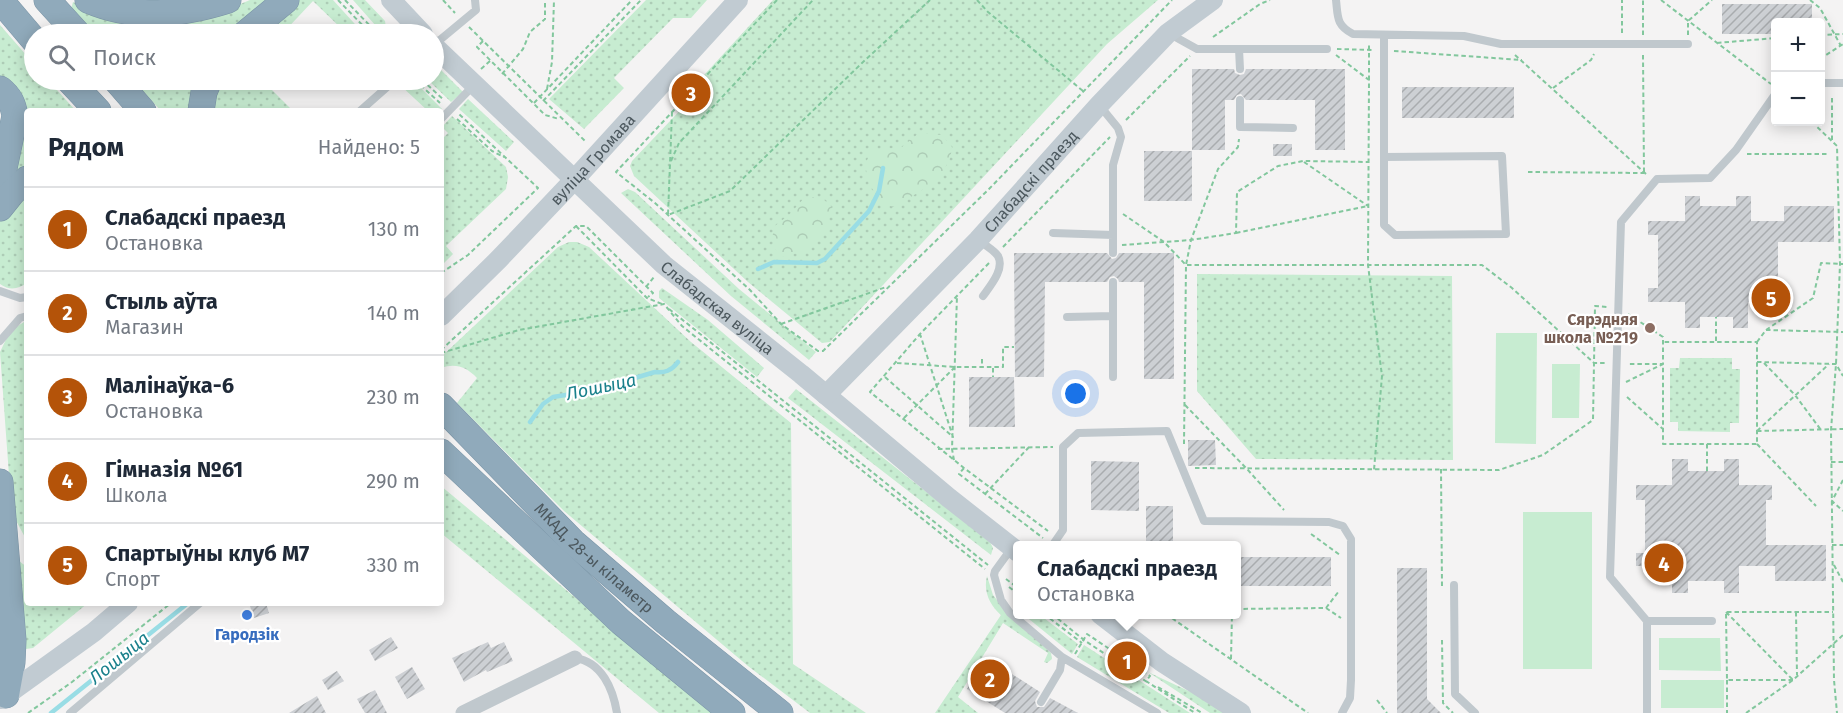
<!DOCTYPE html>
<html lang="ru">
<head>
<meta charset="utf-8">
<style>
  body { margin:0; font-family:"Fira Sans",sans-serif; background:#f2f2f3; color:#1f2937 }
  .controls { position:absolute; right:18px; top:18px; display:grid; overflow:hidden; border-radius:6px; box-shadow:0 3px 15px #0003 }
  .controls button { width:54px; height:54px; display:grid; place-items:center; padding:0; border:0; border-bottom:2px solid #e0e1e3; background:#fff; color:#1f2937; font:30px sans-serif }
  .you { position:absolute; left:1076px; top:394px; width:21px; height:21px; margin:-15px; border:4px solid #fff; border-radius:50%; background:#1a73e8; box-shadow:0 0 0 9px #1a73e833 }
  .badge { display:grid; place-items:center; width:39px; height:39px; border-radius:50%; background:#b45309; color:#fff; font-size:20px; font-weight:700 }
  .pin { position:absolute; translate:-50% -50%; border:3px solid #fff; box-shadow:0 2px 6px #0006 }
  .popup { position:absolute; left:1013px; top:541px; width:228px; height:78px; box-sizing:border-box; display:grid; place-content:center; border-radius:6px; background:#fff; filter:drop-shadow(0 2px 4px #0005); font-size:20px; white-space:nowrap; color:#747a83 }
  .popup b { font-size:22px; color:#1f2937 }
  .popup::after { content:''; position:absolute; left:50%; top:100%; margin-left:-12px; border:12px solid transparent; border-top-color:#fff }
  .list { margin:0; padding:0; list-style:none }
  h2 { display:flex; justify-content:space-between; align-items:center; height:78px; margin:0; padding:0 24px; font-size:26px }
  h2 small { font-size:20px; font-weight:400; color:#747a83 }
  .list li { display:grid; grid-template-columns:39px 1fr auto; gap:18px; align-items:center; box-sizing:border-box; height:84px; padding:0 24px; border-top:2px solid #e0e1e3 }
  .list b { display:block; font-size:22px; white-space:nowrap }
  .list p { margin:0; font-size:20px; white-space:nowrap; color:#747a83 }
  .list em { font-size:20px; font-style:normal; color:#747a83 }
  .icon { flex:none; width:33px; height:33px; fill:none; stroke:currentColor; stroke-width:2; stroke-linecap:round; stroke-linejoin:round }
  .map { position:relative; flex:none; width:1843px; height:713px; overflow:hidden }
  .search { position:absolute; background:#fff; box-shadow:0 3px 15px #0003; left:24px; top:24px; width:420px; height:66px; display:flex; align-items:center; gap:15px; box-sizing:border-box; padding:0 21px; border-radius:33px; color:#747a83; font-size:22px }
  .panel { position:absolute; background:#fff; box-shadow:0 3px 15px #0003; left:24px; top:108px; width:420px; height:498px; border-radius:6px }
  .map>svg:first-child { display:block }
</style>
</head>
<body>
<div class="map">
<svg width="1843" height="713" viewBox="0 0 1843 713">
  <defs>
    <pattern id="grass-dots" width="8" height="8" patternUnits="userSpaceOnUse" patternTransform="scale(1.5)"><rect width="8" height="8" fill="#c7ecd1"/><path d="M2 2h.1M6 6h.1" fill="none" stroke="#adccb6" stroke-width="1.8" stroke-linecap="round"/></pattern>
    <pattern id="forest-crowns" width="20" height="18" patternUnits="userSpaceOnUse" patternTransform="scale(1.5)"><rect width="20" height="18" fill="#c7ecd1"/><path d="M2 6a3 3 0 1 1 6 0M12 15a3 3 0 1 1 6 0" fill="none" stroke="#adccb6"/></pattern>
    <pattern id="building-hatch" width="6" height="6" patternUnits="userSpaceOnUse" patternTransform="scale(1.5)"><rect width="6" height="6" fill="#cdd0d4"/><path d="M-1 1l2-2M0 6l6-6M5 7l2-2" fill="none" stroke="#a9acaf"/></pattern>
  </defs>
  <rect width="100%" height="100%" fill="#f4f3f3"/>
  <path fill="url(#grass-dots)" d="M250,0H272L231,34H93L71,9L73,2L94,12L214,15Z
    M292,0H333L364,34H347L313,1L282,34H253Z
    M353,0H365L385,21L387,34H383Z
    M646,0H707L691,18H673L614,78L624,88L584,129L549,99Z
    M773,0H1158L1107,44L830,342L822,343L748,282L634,176L630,166L632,161L709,80L704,75Z
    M0,25L34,64V80H48L76,111H27V170L6,186L0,81Z
    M434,63L463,92L451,102L428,80H434Z
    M133,80H197L191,111H161Z
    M217,80H262L293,111H209Z
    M405,80H413L442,109L440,111H428L400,85Z
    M468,99L514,142L506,151L459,109Z
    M452,116L506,167L508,177L506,189L446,246L453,254L441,266V140L448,133L442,127Z
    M27,186V283C18,289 10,291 0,284V217Z
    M628,189L635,192L739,289L816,352L809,360L731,296L621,193Z
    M569,242H577L589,247L691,342L791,423L793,664L866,713H810L748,666L564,511L457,403L477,378C466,367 456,363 441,368V357L558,247Z
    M1197,274L1452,276L1453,460L1256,459L1197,391Z
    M662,288L708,320L764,368L757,377L659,298V291Z
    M27,320V541L14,517L11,503L0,352L10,331Z
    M1680,358H1732V369H1740L1739,423H1730V432L1678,431V422H1670V368H1679Z
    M796,389L990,542L993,548L991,555L788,398Z
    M441,486L714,713H659L441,533Z
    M15,558L27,567V603H88L33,648L26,649L20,646Z
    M987,576L993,595L1001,605L1051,653L1052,659L1047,663L1044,662L1048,653L1003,623L958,697L978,713H935L1001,615C990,605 983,592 987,576Z
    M1024,615H1040L1078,644L1072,654Z
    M1084,645L1190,713H1169L1077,657Z
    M1148,672L1195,694L1225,713H1210Z"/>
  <path fill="url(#forest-crowns)" d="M919,133L942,135L952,147C950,177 917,194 893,207L882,203L869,184L865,165L871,151L902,147Z
    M805,197L822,198L832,207L827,226L804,251L782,257L774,248L772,237L776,225L789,215Z"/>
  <path fill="#c7ecd1" d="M1496,333H1537L1536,444L1495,443Z
    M1552,364H1580L1579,418H1552Z
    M1523,512H1592V669H1523Z
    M1659,638H1720L1721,671L1659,670Z
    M1661,680H1724V708H1661Z"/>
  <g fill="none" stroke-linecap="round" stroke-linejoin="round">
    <path stroke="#99dde5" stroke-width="4.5" d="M758,269L774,262L817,263L825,259L869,211L879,191L883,168
      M530,422L543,404L553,397L591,391L655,372C665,373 671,371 678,362
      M51,713L188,603"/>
  </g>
  <path fill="url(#building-hatch)" d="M1722,4H1812V22H1776V34H1722Z
    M1192,69H1234L1235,73L1240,75L1244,74L1246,69H1345V150H1315V100H1246L1241,94L1237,95L1234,100H1225V150H1192Z
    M1402,87H1514V118H1402Z
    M1273,144H1292V156H1273Z
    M1144,151H1192V201H1144Z
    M1685,196H1700V206H1736V196H1751V221H1784V206H1834V242H1778V288H1784V302H1748V328H1733V317H1700V328H1685V302H1648V288H1658V235H1648V221H1685Z
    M1014,253H1107L1112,259L1116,258L1119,253H1174V379H1144V282H1119L1118,279L1114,276L1110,277L1107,282H1045L1044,377H1015Z
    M969,377H1014L1015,427H969Z
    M1188,440H1215L1216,465L1188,466Z
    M1672,459H1688V471H1724V459H1739V485H1772V500H1766V545H1826V581H1775V566H1739V593H1724V581H1688V593H1672V566H1636V553H1645V500H1636V485H1672Z
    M1091,461L1139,462V511L1091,510Z
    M1146,506H1173V546H1146Z
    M1236,557H1331V586H1236Z
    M1397,568H1427V699L1441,713H1397Z
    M249,603H266L269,613L254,618Z
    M391,637L398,648L375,661L369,650Z
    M488,642L491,648L504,642L513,661L487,672L486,670L464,682L452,658Z
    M987,658L1040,692L1035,701L1037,707H1044L1050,698L1078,713H1005L967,689Z
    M412,667L425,689L407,699L395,677Z
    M337,671L344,681L328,690L322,680Z
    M375,690L387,713H365L357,699Z
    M317,696L326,713H289Z"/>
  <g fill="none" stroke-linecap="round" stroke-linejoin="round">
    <g stroke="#7b95a7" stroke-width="27">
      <g id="highway">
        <path d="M0,0L34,40"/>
        <path d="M47,0L78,34"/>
        <path d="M88,0C135,20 180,15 228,0"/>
        <path d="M245,34L286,0"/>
        <path d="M69,80L98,111"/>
        <path d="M116,80L143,111"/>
        <path d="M0,89C10,97 13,104 15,116L0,187"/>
        <path d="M201,111L204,92L209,80"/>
        <path d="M0,208L12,193L27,179"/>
        <path id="s4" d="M441,406L573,542L666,622L780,713"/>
        <path d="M441,452L621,622L732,713"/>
        <path d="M0,482L13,640L12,662L6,695"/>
      </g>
    </g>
    <path stroke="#82c79d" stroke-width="2" stroke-dasharray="4.5 3" stroke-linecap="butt" d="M338,0L371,34
      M345,0L378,34
      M443,0L455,13
      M777,0L616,172L655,203L750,290L781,324L818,351H823L989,189L1172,0
      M977,0L988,12L1083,91
      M1661,0L1771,84
      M1810,0L1820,8L1841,46
      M469,27L585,141
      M1622,33V0
      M1643,35V0
      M1688,35V21L1712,0
      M1820,35L1843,34
      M1213,37L1260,4L1270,0
      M483,41L477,47L545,115L559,119
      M1717,43L1776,38
      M1337,49L1373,50
      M1394,51L1522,60
      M1336,55L1369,80L1368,265L1382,376L1374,470
      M1515,55L1646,174
      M1643,55L1644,173
      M1820,59L1843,44
      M481,69L490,61
      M502,74L523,49L530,32L545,19V0
      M415,80L440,103
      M422,80L444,100
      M1369,80V44
      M682,85L691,93
      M1553,88L1591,60L1594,54
      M547,89L552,62L554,0
      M543,101L641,0
      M534,103L632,0
      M672,112L668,215L730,191L862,63L930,0
      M457,119L492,151L504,157
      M1126,120L1190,56
      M1812,122L1837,146L1840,264L1836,364L1831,430L1834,680L1837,713
      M1832,140V95
      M1747,154H1828
      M671,161L679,143L813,0
      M1304,162L1368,206
      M1528,172L1644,173
      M1123,214L1164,242L1186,265H1482L1512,288L1594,363H1605
      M576,226L647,298L662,304
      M1236,233L1368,206
      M1122,245L1191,240L1236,233L1237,192L1278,166L1303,161L1368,162
      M1003,247L1110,137
      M989,263L920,334L870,392L964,468L1048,531
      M441,273L468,255L538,188L459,114
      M646,287L654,277
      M669,309L988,565
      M1628,314L1663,337V364H1629
      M781,324L886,287
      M1766,330L1843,332
      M1716,341V317
      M1757,342L1766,330L1813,298L1821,263L1843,264
      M441,350L576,226H586L653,293L648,297
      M441,353L519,330L664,304L682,326L985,569
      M982,359V367
      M1757,362L1836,364L1843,376
      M897,363L955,367H1003V347H1014
      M1764,363L1795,395L1821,430
      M993,368V377
      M885,377L953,437L920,334
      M1626,382L1663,364V444H1757V342H1663
      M1627,397L1663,429
      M1185,405L1247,469L1284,510
      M904,418L955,367
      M1757,431L1829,364
      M1757,431L1843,429
      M1184,444L1186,265L1191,240L1218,169L1238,147L1239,139
      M1707,444V471
      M1757,444L1816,506
      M938,449L1053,447
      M954,460L952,449L957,296
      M1831,462H1843
      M964,468L959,474L1043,538
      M1195,468L1499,470L1543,455L1593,420L1595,306L1607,307
      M1441,469L1442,587
      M1843,480L1832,501L1843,511
      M985,494L1030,446
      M1311,534L1340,555
      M1832,545H1843
      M1834,565L1843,582
      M1006,579L1018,588
      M1009,587L1018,594
      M1326,608L1339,591
      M1236,609L1326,608L1341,618
      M1726,612L1793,680
      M1796,612L1797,675
      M1044,614L1082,643
      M1052,614L1084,640L1147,682
      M1166,614L1308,713
      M1442,640L1443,703L1453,713
      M1075,654L1087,634L1150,676L1146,681L1195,713
      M1231,659L1232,614
      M1727,680V713
      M1793,680H1727L1726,612H1833
      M1158,687L1202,713
      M1377,700L1387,713
      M28,713L72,682L171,603
      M1746,713L1793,680L1843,635"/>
    <path stroke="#c0c8cd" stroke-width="8" d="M1336,0C1338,17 1336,25 1353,34L1464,36L1501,44H1688
      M1170,34L1197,49H1327
      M435,44L476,10L475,0
      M1239,49L1240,69
      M1820,83H1843
      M1240,100V127L1293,128
      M1100,106L1118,128L1121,137L1113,165V253
      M360,111L395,80
      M441,119L473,86
      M1384,157L1502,156L1506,234L1395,235L1384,225V35
      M1053,233L1113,235
      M979,240C984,245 994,250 998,256C1005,269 990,286 983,296
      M0,291L20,298L27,297
      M1067,317L1113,316
      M0,341L20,318L27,316
      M1113,377V282
      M1052,546L1063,530V447L1078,433L1167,431L1204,521L1329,522L1343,526L1351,539V680L1350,698L1342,713
      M1011,549L995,571L994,575L1001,600L1010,613L1062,657L1060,670L1041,702
      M1454,585L1455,694L1475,713
      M1647,621H1712
      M1062,657L1157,713
      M575,658C602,662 613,689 617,713
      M70,713L200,603
      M1647,713V621L1610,577L1621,222L1657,179L1710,178L1736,150L1776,93"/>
    <path stroke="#c0c8cd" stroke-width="15" d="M463,713L575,658"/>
    <g stroke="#c1cbd2" stroke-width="20">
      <path d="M391,0L423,34"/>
      <path id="s1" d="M434,46L664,265L801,374L949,498L1018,552"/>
      <path id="s2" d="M441,316L499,259L574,180L738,0"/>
      <path id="s3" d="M826,395L978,240L1099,105L1168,33L1213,0"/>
      <path d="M1100,614L1162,662L1241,713"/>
      <path d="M1,699L94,632L128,603"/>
    </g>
    <use href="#highway" stroke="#90aabb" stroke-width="26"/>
  </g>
  <circle fill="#8d6e63" stroke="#fff" stroke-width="2" cx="1650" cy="328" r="6"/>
  <circle fill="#3f7fe0" stroke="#fff" stroke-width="2" cx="247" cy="615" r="6"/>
  <g text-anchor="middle" stroke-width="4.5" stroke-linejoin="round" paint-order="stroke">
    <g font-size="16" fill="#4c585e" stroke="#fff">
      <text dy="6" stroke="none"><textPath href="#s2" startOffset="218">вуліца Громава</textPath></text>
      <text dy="6" stroke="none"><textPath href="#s3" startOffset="296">Слабадскі праезд</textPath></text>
      <text dy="6" stroke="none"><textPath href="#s1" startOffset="386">Слабадская вуліца</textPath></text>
      <text dy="6" stroke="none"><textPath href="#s4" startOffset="216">МКАД, 28-ы кіламетр</textPath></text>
    </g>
    <g font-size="16" font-weight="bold" fill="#785e54" stroke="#fff" text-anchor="end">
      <text x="1638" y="325">Сярэдняя<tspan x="1638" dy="18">школа №219</tspan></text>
    </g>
    <g font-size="16" font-weight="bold" fill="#366cbe" stroke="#fff">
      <text x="247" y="640">Гародзік</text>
    </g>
    <g font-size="18" font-style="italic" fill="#1a808c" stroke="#fff">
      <text transform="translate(601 387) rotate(-12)" y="6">Лошыца</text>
      <text transform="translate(119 658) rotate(-39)" y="6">Лошыца</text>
    </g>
  </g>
</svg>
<div class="controls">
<button>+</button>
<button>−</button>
</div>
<div class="you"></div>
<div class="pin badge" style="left:1127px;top:661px">1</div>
<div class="popup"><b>Слабадскі праезд</b>Остановка</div>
<div class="pin badge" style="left:990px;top:679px">2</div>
<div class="pin badge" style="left:691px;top:93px">3</div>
<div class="pin badge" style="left:1664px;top:563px">4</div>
<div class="pin badge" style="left:1771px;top:298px">5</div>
<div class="search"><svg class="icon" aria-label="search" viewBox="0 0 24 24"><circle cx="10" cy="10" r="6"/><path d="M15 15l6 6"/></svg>Поиск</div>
<section class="panel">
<h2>Рядом<small>Найдено: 5</small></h2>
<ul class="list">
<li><span class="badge">1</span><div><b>Слабадскі праезд</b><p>Остановка</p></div><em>130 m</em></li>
<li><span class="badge">2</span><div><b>Стыль аўта</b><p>Магазин</p></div><em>140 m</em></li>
<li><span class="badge">3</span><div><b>Малінаўка-6</b><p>Остановка</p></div><em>230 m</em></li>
<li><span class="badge">4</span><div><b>Гімназія №61</b><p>Школа</p></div><em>290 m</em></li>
<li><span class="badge">5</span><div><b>Спартыўны клуб М7</b><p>Спорт</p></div><em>330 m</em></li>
</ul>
</section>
</div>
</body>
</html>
